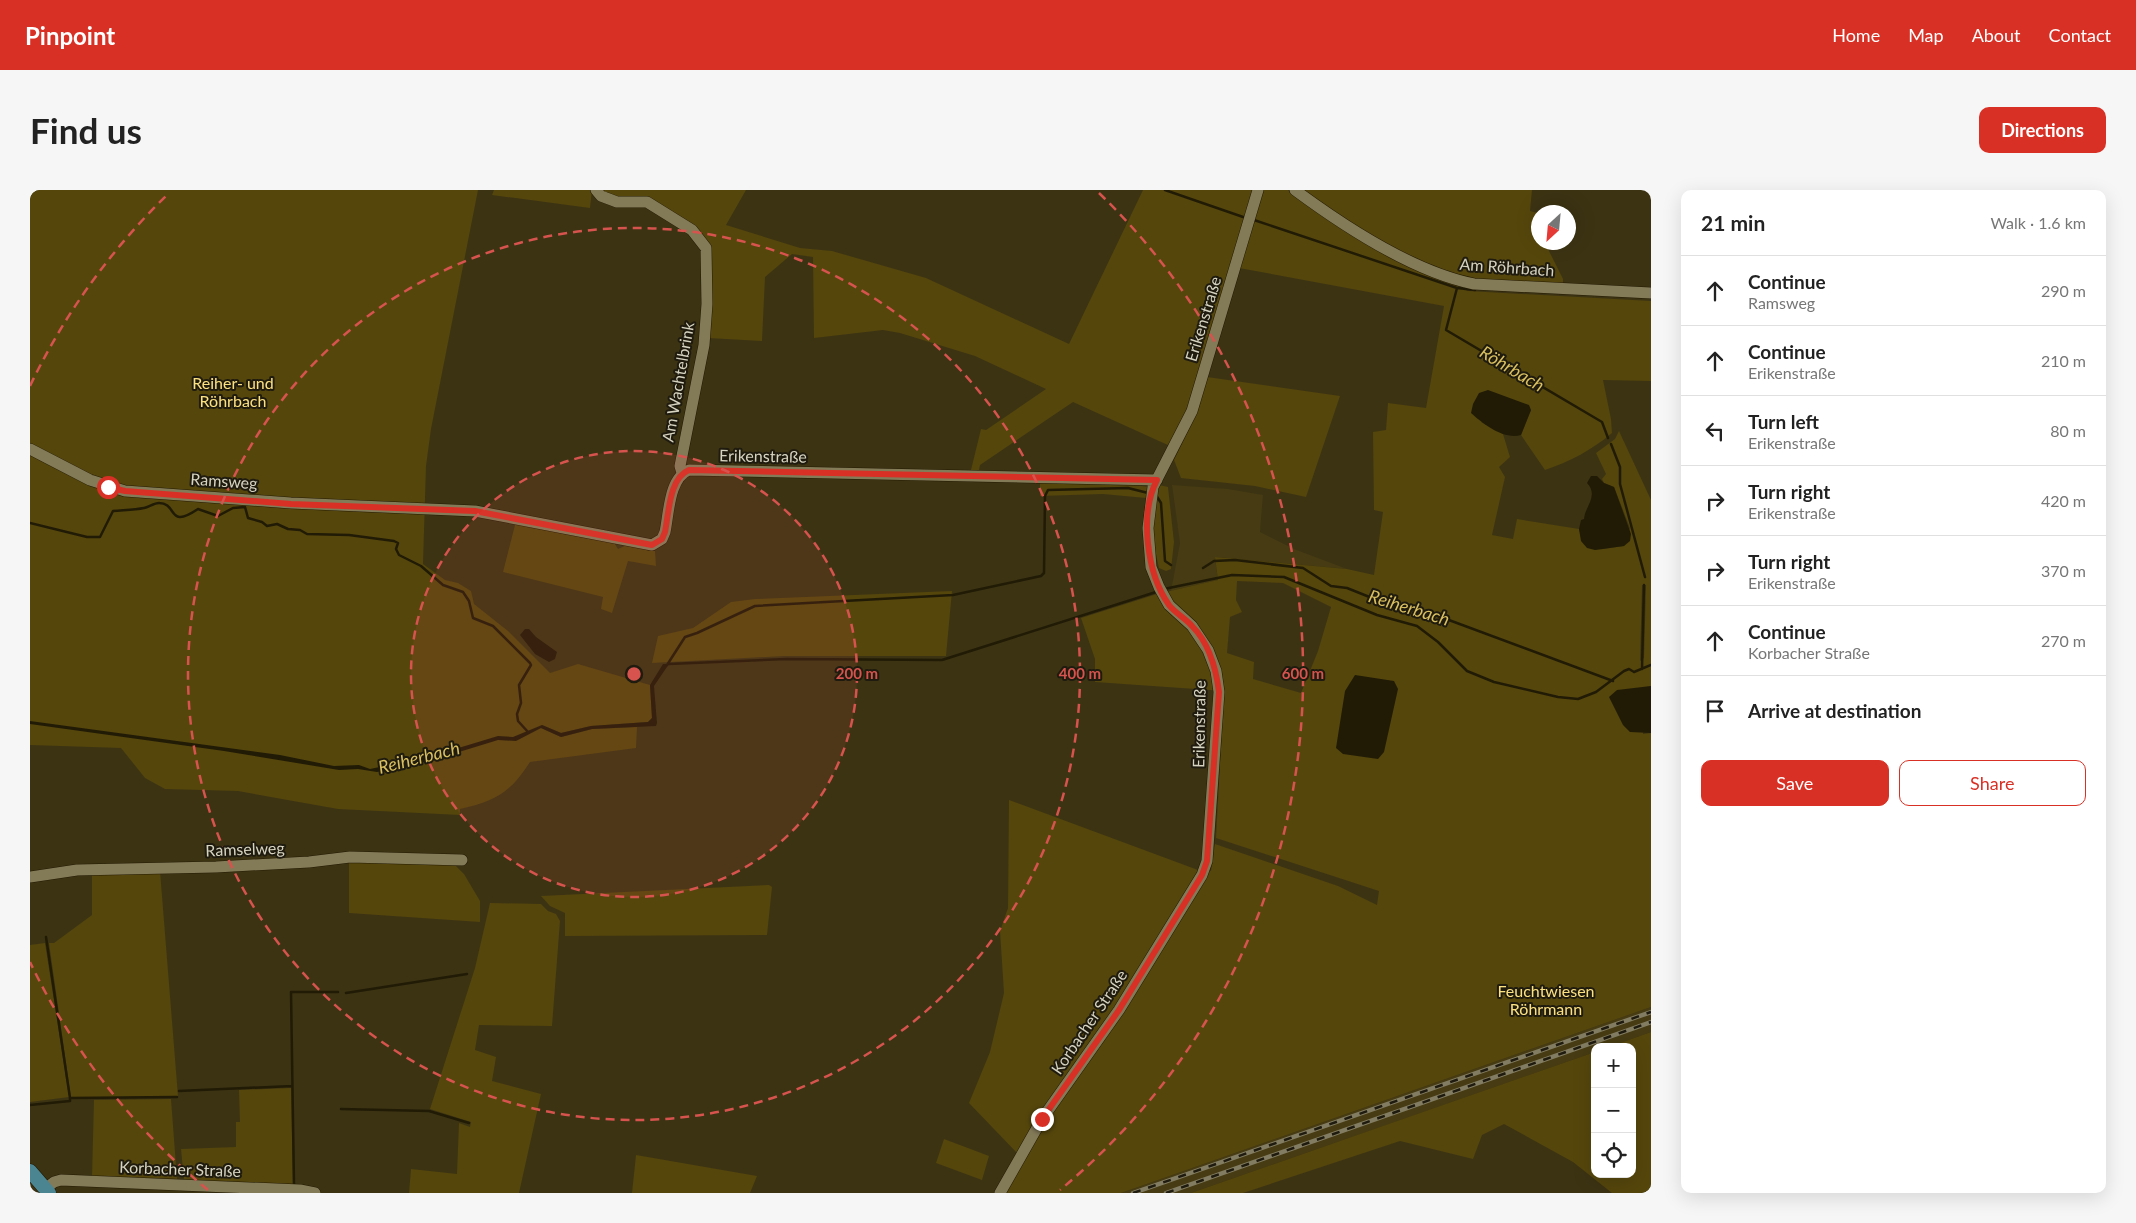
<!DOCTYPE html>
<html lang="en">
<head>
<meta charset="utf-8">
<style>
  body { margin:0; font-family:Lato,sans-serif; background:#f6f6f6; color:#222 }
  .controls { position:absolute; right:15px; bottom:15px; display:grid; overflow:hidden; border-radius:10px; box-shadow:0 5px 20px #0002 }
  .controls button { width:45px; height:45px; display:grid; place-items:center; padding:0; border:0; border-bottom:1px solid #e0e0e0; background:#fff; color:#222; font:25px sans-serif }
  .compass { position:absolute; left:1501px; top:15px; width:45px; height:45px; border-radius:50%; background:#fff; box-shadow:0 5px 20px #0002; rotate:206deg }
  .stop { position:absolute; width:15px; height:15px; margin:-11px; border:4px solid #d93025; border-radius:50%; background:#fff }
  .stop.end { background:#d93025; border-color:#fff; box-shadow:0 1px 5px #0008 }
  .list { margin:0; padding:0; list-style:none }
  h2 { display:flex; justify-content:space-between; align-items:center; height:65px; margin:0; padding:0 20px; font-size:21px }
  h2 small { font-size:16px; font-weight:400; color:#767676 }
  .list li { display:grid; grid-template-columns:32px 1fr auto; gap:15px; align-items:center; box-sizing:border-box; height:70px; padding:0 20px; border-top:1px solid #e0e0e0 }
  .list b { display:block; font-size:19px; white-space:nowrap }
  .list p { margin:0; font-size:16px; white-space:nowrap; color:#767676 }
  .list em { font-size:16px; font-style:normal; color:#767676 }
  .actions { display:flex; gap:10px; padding:15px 20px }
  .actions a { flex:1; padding:11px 0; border:1px solid #d93025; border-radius:10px; text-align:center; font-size:18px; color:#d93025 }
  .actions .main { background:#d93025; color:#fff }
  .icon { flex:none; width:28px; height:28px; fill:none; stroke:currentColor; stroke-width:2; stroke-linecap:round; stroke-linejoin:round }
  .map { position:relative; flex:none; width:1621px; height:1003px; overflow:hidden; border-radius:10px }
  header { display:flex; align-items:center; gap:30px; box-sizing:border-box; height:70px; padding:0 25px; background:#d93025; color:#fff }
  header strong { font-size:24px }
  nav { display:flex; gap:28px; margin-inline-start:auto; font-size:18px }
  .intro { display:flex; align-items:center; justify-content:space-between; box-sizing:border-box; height:120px; padding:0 30px }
  h1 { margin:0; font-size:35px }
  .button { padding:12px 22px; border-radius:10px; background:#d93025; color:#fff; font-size:18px; font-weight:700 }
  main { display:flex; gap:30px; padding:0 30px }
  aside { flex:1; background:#fff; border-radius:10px; box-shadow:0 5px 20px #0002 }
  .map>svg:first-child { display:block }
</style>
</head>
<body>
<header>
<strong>Pinpoint</strong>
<nav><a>Home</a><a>Map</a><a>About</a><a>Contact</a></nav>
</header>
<div class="intro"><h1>Find us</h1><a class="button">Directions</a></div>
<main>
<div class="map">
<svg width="1621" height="1003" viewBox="0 0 1621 1003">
  <rect width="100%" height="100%" fill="#3c3313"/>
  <path fill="#463b12" d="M1142,295L1198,299L1233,305L1230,342L1264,359L1317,379L1185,367L1188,390L1141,401L1150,353Z
    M1621,817V842L1579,857H1565V862L1360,934L1161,1003H1091Z"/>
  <path fill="#55460c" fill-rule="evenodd" d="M0,0H448L401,239L396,276L393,374L415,390L428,393L441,401L444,414L478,441L520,483L548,474L620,495L622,528L618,532L561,536L531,543L512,535L511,538L531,547L562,539L607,537L606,558L500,572C480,603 466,611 430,619V625L308,619L208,601L135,599L115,588L91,558L0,555Z
    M464,0H562L560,18L462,5Z
    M568,0H716L696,35L770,58L802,61L896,88L1039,154L1113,0H1224L1157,220L1140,256L1043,212L950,275L949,280H941L951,239L956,240L1016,199L945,166L870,143L853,140L784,148L783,67L762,64L735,87L732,151L678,148L680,58L617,9H588Z
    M1233,0H1258L1283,19L1390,80L1438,101L1621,111V191L1573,190L1581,229L1582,243C1562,260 1539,272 1515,280L1491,245L1501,220L1451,232L1473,244L1480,267L1469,277L1475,287L1462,345L1483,349L1487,329L1549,339C1556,368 1571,358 1594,356L1600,338L1584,297L1574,293L1572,289L1576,284L1566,263L1585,249L1589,241L1621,310V496L1612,498L1613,544L1621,543V817L1091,1003H975L1014,933L1178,681H1181L1185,654L1308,696L1347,715L1349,701L1186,648L1194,501L1065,492V469L1051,428L1127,404L1188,390L1185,367L1317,379L1344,385L1353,322L1344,320L1343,242L1356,240L1358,213L1396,218L1414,116L1209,78ZM1207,391L1253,393L1301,417L1288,461L1271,503L1223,489L1224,472L1197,463L1200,427L1212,422L1206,410ZM1612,395H1616L1614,468L1610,471Z
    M1273,0H1502L1500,21L1508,23V52L1515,53L1533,89V95C1505,93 1473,95 1445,90C1392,81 1317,31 1273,0Z
    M1177,187L1310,206L1276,307L1225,296L1151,288L1144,270L1166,225Z
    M1010,292L1097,294L1119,297L1116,308L1073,304L1010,306Z
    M1129,295L1138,297L1144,352L1141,379L1136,381L1129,378C1121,344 1123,329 1129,295Z
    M486,331L583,351L588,359L597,355L616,358L618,361H625L626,376L598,371L582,423L571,419L573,407L473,382Z
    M922,401L916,466H754L622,473L628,446L663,438L701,412L725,409Z
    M979,610L1168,680L1116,770L987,963L939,913L960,862L974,803L970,741L978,718Z
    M319,671L424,674L434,684L450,711V732L319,723Z
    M130,681L148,906L41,908L19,753H24L62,725V683Z
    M739,695L742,697L737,745L535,746V723L520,716L511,706Z
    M460,713L511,714L518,721L526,724L530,731L522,836L449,835L445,860L466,867L462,891L511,904L489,1003H379L381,979L427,984L429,933L440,937L441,932L400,919L445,778Z
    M15,753L39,907L0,912V755Z
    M1621,842V1003H1582L1543,972L1474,934L1452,945L1443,969L1370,951L1213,1003H1161L1565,862V984H1602V857H1579Z
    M261,898L263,995L154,990L151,959L206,957V932H210L209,900Z
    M141,909L147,989L62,987L64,910Z
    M914,949L959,966L952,990L906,973Z
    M606,965L727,986L720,1003H602Z"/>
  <path fill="#211b06" d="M1458,200L1499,215L1501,220L1491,245C1474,250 1453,234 1441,223L1443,214L1449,203Z
    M1561,286H1567L1574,293L1584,297L1601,344L1600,351L1594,356L1565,360L1557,358L1551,351L1549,339L1551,330L1554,329C1555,316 1569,306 1557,293Z
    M495,439H499L506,447L527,462L525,469L519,472L505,464L490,445Z
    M633,474H639L624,496L627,533L626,536L562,539L531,547L511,538L486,551L468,550L403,570L347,582L328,579L309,580L194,561L0,534V531L250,565L304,576L329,575L340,579L402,566L468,546L483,547L512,535L531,543L561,536L618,532L622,528L620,495Z
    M1325,485L1364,491L1368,499L1354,562L1348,569L1313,564L1306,558L1315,501Z
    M1621,496V543L1600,542L1593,535L1579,507L1587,500Z"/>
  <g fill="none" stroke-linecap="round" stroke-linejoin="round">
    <path stroke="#211b06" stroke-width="2.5" d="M1135,0L1216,28
      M1224,30L1427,98L1445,100
      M1427,98L1416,140L1572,232L1578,248
      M1581,254L1590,277V294L1615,387
      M1126,305L1131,313L1135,371L1141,375
      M0,333L57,347H70L83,321C93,320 104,320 114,318C119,317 124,313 129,313C148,313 137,340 168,319L188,326L203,318L215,317L218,328L232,332L237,336L247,334L258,339L270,340L277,344L319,345L364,351L368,353L366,359L369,365L391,376L413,395L433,402L439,411L443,428L463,436L500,473L501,475L489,495L491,513L487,524L488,531L498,542
      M1173,378L1184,371L1205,370L1273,378L1301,396L1317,398L1357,414L1400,423L1583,491
      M1134,399L1202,385L1254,387L1347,425L1387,436L1408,452L1437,481L1464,492L1528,507L1548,509L1566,502L1594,481L1599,479L1604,482L1621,475
      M639,474L756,469L912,470L1126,402
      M637,475L655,447L667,443L725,416L923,405L1011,386L1014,383L1015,306L1018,300L1098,298L1118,303
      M1612,479L1614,395
      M16,747L40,908
      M316,803L437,784
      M149,901L262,896
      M0,915L40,911V908L147,907
      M311,919L399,921L439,933
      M264,995L261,802H308"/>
    <g stroke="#231a00" stroke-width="12">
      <path id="minor" d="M566,0L571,6L587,12H617L662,40L676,58L677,114L674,155L650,276L652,283
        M1265,0C1315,37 1384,82 1444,94L1621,103
        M0,259L60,290L95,301L261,313L445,321L622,355L632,349L635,342C639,323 639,288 659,280L1127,290
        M0,687L47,680L186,677L279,672L320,667L432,670
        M15,999L24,992L31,990L270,1000L285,1003
        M970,1003L1012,929L1089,820L1172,685L1177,671L1189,502L1186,481L1178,460L1162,436L1139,415L1129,397L1121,377L1118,338L1123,297L1162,221L1228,0"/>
    </g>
    <g stroke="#231a00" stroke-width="15">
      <path id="major" d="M0,981L19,1003"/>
    </g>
    <use href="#minor" stroke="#837a58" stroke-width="11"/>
    <use href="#major" stroke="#4b8592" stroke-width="14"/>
    <g stroke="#827c62" stroke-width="4.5">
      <path id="rail" d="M1103,1003L1621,822
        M1136,1003L1621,832"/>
    </g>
    <use href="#rail" stroke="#1f1b0e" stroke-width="2.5" stroke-dasharray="8" stroke-linecap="butt"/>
  </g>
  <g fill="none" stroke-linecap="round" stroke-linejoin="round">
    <path stroke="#d93025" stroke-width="6" d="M78,297L95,301L261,314L445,321L622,355L632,349L635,342C639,323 639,288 659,280L1127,290C1109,324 1117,384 1139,415C1145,423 1155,428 1162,436C1179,453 1186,478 1189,502L1177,671L1172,685L1089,820L1012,929"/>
  </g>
  <circle cx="604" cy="484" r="223" fill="#d6534e" fill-opacity=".12"/>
  <g fill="none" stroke="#d6534e" stroke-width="2.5" stroke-dasharray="9 6">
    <circle cx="604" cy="484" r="223"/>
    <circle cx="604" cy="484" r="446"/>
    <path d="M178 1000A669 669 0 0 1 0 772M0 196A669 669 0 0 1 139 3M1069 3A669 669 0 0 1 1030 1000"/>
  </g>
  <g text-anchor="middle" stroke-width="4" stroke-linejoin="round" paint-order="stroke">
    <g font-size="16" fill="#d7d3c1" stroke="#1f1b0e">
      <text transform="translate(1477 77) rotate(4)" y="6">Am Röhrbach</text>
      <text transform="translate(1173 129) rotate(-73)" y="6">Erikenstraße</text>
      <text transform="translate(648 192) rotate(-80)" y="6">Am Wachtelbrink</text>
      <text transform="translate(733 266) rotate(1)" y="6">Erikenstraße</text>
      <text transform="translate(194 291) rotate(4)" y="6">Ramsweg</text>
      <text transform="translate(1169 534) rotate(-89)" y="6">Erikenstraße</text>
      <text transform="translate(215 659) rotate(-2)" y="6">Ramselweg</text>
      <text transform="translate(1059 832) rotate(-56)" y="6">Korbacher Straße</text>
      <text transform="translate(150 979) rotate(2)" y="6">Korbacher Straße</text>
    </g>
    <g font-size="16" fill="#fce181" stroke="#1f1b0e">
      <text x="203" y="199">Reiher- und<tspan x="203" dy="18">Röhrbach</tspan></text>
      <text x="1516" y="807">Feuchtwiesen<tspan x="1516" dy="18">Röhrmann</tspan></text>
    </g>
    <g font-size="18" font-style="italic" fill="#d9bf5f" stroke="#1f1b0e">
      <text transform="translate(1482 179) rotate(31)" y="6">Röhrbach</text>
      <text transform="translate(1379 418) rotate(17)" y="6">Reiherbach</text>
      <text transform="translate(389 568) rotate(-14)" y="6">Reiherbach</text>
    </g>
  </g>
  <circle cx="604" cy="484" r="8" fill="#d6534e" stroke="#1f1b0e" stroke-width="2.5"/>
  <g font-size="15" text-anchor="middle" font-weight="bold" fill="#d6534e" stroke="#1f1b0e" stroke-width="4" stroke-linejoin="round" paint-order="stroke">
    <text x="827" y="489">200 m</text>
    <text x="1050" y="489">400 m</text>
    <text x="1273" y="489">600 m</text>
  </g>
</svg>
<div class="controls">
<button>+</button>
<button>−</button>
<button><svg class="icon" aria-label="locate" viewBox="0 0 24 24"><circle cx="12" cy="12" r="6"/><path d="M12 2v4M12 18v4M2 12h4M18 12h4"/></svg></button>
</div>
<svg class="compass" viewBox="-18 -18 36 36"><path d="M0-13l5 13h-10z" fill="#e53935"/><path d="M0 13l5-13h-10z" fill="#767676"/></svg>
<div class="stop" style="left:78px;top:297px"></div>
<div class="stop end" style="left:1012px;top:929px"></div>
</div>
<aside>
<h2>21 min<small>Walk · 1.6 km</small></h2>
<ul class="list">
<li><svg class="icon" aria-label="ahead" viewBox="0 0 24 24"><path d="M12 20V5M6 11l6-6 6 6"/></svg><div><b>Continue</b><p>Ramsweg</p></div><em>290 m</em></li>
<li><svg class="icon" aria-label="ahead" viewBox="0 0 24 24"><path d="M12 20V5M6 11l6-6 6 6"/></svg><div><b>Continue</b><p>Erikenstraße</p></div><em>210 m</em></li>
<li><svg class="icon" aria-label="left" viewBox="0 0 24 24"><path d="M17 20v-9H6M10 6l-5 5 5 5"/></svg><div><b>Turn left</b><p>Erikenstraße</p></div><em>80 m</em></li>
<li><svg class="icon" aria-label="right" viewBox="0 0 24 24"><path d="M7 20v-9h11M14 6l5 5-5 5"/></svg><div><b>Turn right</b><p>Erikenstraße</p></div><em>420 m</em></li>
<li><svg class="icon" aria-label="right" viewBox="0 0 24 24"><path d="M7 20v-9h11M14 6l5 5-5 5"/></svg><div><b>Turn right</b><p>Erikenstraße</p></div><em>370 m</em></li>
<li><svg class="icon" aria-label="ahead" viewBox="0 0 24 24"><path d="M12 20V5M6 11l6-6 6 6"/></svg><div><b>Continue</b><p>Korbacher Straße</p></div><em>270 m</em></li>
<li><svg class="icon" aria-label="arrive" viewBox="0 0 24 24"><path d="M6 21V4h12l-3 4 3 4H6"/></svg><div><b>Arrive at destination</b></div></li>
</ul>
<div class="actions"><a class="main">Save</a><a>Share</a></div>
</aside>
</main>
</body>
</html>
